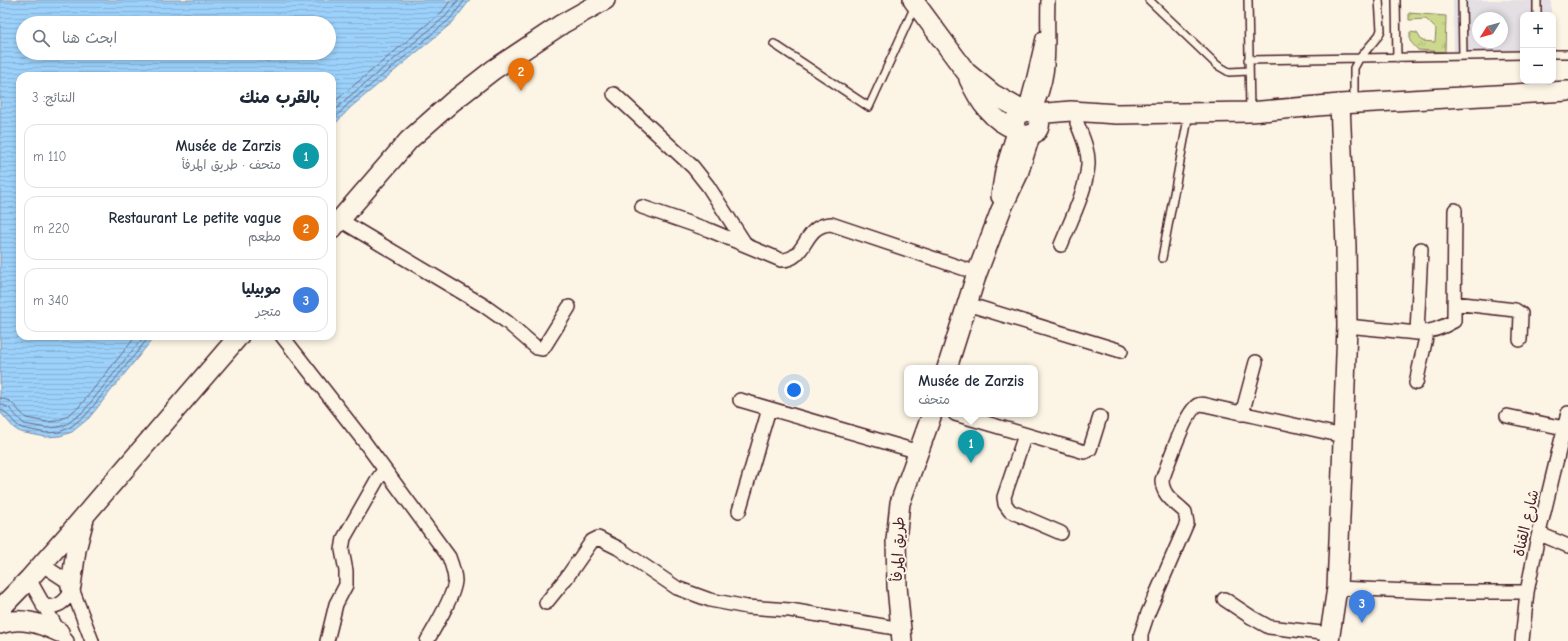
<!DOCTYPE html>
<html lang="ar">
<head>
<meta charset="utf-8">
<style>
  body { margin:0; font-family:"Comic Neue","Playpen Sans Arabic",sans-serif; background:#f2f2f3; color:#1f2937; direction:rtl }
  .controls { position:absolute; right:12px; top:12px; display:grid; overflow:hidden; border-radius:8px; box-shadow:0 2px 6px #0003 }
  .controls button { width:36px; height:36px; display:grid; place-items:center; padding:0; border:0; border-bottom:1px solid #e0e1e3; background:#fff; color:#1f2937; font:20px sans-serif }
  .compass { position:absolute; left:1472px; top:12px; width:36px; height:36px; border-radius:50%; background:#fff; box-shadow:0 2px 6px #0003; rotate:233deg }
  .you { position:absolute; left:794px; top:390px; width:14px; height:14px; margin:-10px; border:3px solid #fff; border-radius:50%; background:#1a73e8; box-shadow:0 0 0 6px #1a73e833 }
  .badge { display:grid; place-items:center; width:26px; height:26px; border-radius:50%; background:#c8321e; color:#fff; font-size:13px; font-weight:700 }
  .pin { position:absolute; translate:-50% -33px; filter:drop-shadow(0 1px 2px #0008) }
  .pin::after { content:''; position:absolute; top:21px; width:14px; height:12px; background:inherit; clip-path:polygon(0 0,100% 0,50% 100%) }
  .popup { position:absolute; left:904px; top:365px; width:134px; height:52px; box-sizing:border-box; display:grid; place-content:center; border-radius:8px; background:#fff; filter:drop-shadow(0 1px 3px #0005); font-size:13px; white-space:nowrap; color:#747a83 }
  .popup b { font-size:15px; color:#1f2937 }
  .popup::after { content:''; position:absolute; left:50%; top:100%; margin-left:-8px; border:8px solid transparent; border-top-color:#fff }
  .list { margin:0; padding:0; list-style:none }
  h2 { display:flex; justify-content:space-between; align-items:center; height:52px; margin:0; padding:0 16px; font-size:17px }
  h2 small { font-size:13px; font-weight:400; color:#747a83 }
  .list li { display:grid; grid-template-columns:26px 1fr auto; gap:12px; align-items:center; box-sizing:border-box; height:64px; margin:0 8px 8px; padding:0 8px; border:1px solid #e0e1e3; border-radius:12px }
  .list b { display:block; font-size:15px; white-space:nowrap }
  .list p { margin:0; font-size:13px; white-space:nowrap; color:#747a83 }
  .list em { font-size:13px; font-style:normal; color:#747a83 }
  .icon { flex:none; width:22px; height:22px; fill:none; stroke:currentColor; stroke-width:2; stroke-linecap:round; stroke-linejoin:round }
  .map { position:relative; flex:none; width:1568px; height:641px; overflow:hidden; direction:ltr }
  .search { position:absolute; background:#fff; box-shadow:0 2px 6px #0003; left:16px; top:16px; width:320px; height:44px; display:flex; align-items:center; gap:10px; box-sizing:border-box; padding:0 14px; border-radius:22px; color:#747a83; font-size:15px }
  .panel { position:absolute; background:#fff; box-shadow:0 2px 6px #0003; left:16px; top:72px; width:320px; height:268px; border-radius:12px; direction:rtl }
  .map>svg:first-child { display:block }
</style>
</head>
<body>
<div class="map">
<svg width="1568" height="641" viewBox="0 0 1568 641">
  <defs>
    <pattern id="grass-tufts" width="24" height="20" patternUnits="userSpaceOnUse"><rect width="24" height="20" fill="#ccd98d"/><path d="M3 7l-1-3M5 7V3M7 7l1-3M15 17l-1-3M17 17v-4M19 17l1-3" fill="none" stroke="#b1ba7a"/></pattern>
    <pattern id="water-rules" width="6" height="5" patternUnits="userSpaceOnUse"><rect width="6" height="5" fill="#9bd1fa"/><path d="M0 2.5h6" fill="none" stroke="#87b3d6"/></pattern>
  </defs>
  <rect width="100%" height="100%" fill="#fcf5e5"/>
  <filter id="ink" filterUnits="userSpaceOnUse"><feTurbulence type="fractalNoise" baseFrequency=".025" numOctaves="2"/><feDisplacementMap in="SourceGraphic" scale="8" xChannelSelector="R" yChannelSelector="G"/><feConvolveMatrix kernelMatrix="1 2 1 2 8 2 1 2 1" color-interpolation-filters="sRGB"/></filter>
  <g filter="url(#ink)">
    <path fill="#e3dfe3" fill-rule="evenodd" d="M1453,0H1551V15H1523V50L1454,51ZM1478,18H1502V42H1478Z"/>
    <path fill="url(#grass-tufts)" stroke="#8b7c5c" d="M1409,13L1446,16L1445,52L1418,50L1410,41V32L1417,33L1422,41L1435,42L1436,29L1426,19L1409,20Z"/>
    <path fill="url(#water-rules)" stroke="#7b8aa7" fill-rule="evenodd" d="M0,0H470L453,22L351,107L332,127V76H20V336H155L89,418L72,432L60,436L46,437L20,432L14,428L0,412ZM23,23H329V53H23Z"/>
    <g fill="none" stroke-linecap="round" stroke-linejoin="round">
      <path stroke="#6a667e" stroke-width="1" d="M332,105L341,96L442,12L451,0
        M332,114L345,100L446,16L458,0
        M332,121L348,104L450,19L465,0
        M0,398L10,401L26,418L47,422L56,421L64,418L79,407L136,336
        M0,404L8,407L24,424L47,428L58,427L67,424L83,412L144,336
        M0,410L4,411L17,425L22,428L46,433L59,432L69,428L86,415L150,336"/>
      <g stroke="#4a1f2b" stroke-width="10">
        <path id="lane" d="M1149,0L1217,65L1229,72L1249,71
          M1248,0L1250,112
          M1396,0L1397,58
          M1462,0L1463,56
          M1537,15V0
          M774,44L869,107L915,6
          M1553,54H1568
          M1248,60L1523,55
          M1354,103V68L1359,59L1379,35L1381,30L1379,0
          M1162,258L1189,113"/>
      </g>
      <g stroke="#4a1f2b" stroke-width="16">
        <path id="street" d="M614,94L693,167L708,186L746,245
          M1025,111L1033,81L1043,38
          M1033,112C1054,73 1046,42 1048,0
          M642,207L709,230L781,260C808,260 802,225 831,224L977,273
          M340,220L483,305L507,322L537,348L542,349L544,347L569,307
          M1061,245C1071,220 1086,191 1088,165C1089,151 1082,136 1077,123
          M1454,303L1515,310L1521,314L1520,340
          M967,304L1121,351
          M1347,326L1417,333C1431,332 1442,328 1454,321L1455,210
          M1417,333L1421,249
          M282,336L363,440L449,557C452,565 455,573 455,581C454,596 435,627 427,641
          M1416,383L1427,333
          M740,400L919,452
          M955,414L1085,452L1090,449L1100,417
          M1242,414L1256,362
          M1507,416L1564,428
          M1025,435L1004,497L1005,504L1010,511L1061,533
          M739,511L769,409
          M1540,534L1568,546
          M41,564L64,579L71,586L92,641
          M29,579L59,632L67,641
          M1337,588L1436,592H1527
          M1224,599L1251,617L1269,627L1330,634
          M546,603L567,577L592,541L598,538L618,548L677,588L710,600L747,607L790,610L901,629
          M43,606C58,608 65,603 72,590
          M327,641L336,604L346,585V571L342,550L344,538L377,480L384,470
          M1141,641V634L1148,613L1187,523L1185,512C1175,502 1162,496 1162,480C1167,467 1186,410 1198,405C1202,403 1206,405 1210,406L1343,436
          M1522,641L1527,592L1537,541L1568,413"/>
      </g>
      <g stroke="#4a1f2b" stroke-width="22">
        <path id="secondary" d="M913,0L966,72L993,94L1023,111
          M969,79C979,101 992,121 1015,129
          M1035,114C1041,121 1041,127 1035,133L1026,136L1017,132C1009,119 1022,106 1035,114L1071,111L1117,114L1250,112L1340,104L1568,91
          M1001,196L1005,171L1017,132
          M332,229L409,140L452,102L493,70L562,24L605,0
          M947,368L977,273L1001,210L1018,174L1030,136
          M71,586L76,550L84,519
          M0,609L29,579L74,528L239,336
          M0,624C20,616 41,624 59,632
          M902,641L897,586L896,540L900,503L932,414
          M1329,641L1337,588L1342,470L1347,326L1346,246L1340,104"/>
      </g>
      <use href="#lane" stroke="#fcf5e5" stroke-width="7"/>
      <use href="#street" stroke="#fcf5e5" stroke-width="13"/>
      <use href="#secondary" stroke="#fcf5e5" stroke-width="19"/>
    </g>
  </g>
  <g text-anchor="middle" stroke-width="4" stroke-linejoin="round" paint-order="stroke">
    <g font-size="15" fill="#4a1f2b" stroke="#fcf5e5">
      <text transform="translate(1526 523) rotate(-77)" y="5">شارع القناة</text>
      <text transform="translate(898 549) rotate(-88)" y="5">طريق المرفأ</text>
    </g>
  </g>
</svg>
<div class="controls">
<button>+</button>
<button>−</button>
</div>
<svg class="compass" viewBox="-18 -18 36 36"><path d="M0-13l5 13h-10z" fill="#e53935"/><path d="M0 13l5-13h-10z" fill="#747a83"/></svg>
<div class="you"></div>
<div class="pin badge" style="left:971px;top:463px;background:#0f9aa8">1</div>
<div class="popup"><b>Musée de Zarzis</b>متحف</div>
<div class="pin badge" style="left:521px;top:91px;background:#e8710a">2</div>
<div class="pin badge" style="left:1362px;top:623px;background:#3f7fe0">3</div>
<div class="search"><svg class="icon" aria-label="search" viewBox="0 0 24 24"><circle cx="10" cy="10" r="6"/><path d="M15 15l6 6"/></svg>ابحث هنا</div>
<section class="panel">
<h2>بالقرب منك<small>النتائج: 3</small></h2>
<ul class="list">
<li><span class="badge" style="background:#0f9aa8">1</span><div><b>Musée de Zarzis</b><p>متحف · طريق المرفأ</p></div><em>110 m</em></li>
<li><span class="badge" style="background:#e8710a">2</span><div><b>Restaurant Le petite vague</b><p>مطعم</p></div><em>220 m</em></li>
<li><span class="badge" style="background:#3f7fe0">3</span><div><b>موبيليا</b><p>متجر</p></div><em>340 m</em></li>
</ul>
</section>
</div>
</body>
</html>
